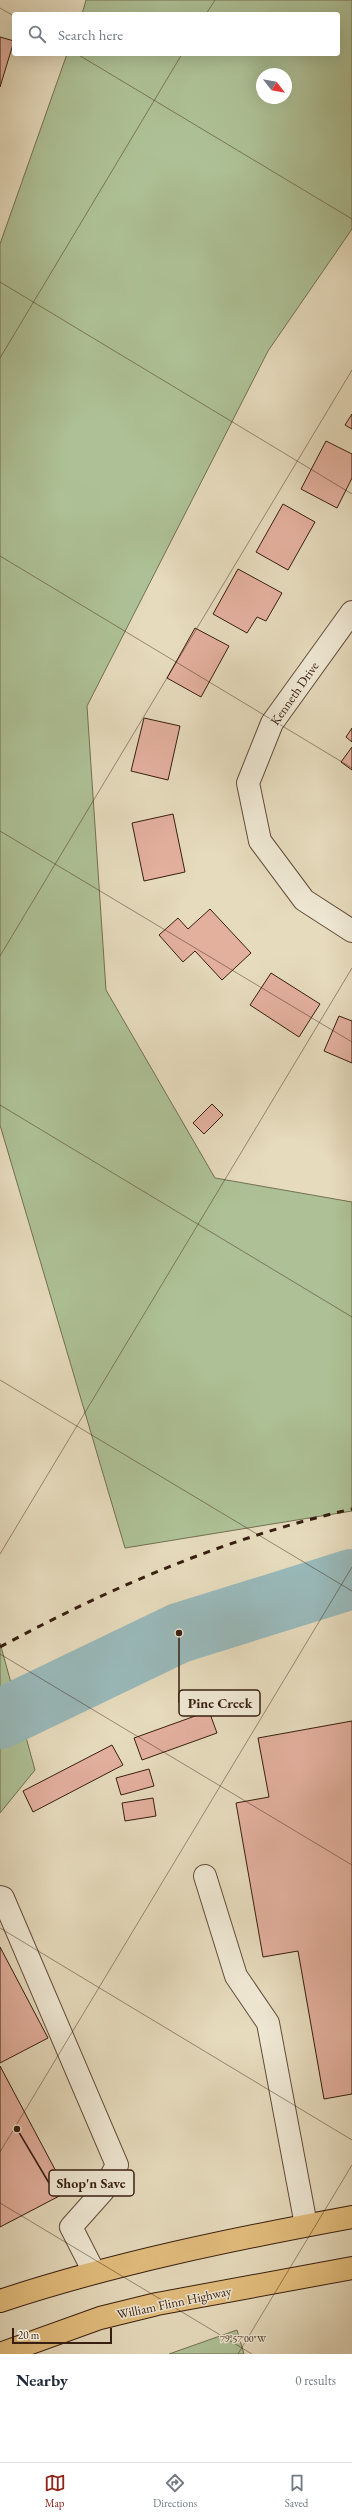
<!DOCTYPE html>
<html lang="en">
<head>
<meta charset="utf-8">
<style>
  body { margin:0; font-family:"EB Garamond",serif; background:#f6f6f7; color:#1f2937 }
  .compass { position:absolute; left:256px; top:68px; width:36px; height:36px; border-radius:50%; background:#fff; box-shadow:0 4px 16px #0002; rotate:121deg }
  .scale { position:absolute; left:12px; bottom:10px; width:100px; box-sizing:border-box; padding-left:4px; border:2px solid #371e10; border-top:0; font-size:11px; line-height:14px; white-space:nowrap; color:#371e10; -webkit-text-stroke:3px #efe8d4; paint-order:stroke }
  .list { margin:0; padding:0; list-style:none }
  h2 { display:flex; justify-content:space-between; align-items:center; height:52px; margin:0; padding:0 16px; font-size:17px }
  h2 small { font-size:13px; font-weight:400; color:#747a83 }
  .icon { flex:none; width:22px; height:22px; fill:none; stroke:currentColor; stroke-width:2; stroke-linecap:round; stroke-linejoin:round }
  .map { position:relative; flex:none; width:352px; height:2354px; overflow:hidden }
  .search { position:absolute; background:#fff; box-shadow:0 4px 16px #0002; left:12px; right:12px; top:12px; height:44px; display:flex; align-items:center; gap:10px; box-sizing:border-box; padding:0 14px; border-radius:4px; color:#747a83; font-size:15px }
  .sheet { height:108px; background:#fff }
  nav { display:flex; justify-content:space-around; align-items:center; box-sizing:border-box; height:56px; border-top:1px solid #e0e1e3; background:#fff; font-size:11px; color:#747a83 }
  nav a { display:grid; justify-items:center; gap:2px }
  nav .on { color:#8f2418 }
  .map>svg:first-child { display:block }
</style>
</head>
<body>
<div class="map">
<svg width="352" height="2354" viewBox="0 0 352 2354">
  <rect width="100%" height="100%" fill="#e6dbbd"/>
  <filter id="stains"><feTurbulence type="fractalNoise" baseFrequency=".005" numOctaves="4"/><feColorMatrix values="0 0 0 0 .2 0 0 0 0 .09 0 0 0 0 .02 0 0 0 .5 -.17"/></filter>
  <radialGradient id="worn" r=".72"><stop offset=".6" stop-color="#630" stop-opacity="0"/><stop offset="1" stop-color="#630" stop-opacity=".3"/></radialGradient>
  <path fill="#aec196" stroke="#727053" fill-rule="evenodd" d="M86,0H352V229L268,351L87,706L106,990L215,1178L352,1202V1511L125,1548L0,1125V244L67,54H338V14H82ZM262,74H286V98H262Z
    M0,1643L35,1770L0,1813Z
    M237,2330L244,2354H169Z"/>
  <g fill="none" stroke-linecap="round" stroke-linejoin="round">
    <path stroke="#99b9ba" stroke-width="60" d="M0,1719L179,1633L352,1579"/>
  </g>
  <path fill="#e3b09e" stroke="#371e10" d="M0,37L14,41L0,87Z
    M352,414V429L345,425Z
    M326,441L352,454V478L337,508L301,489Z
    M283,504L315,522L288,570L256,552Z
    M238,569L282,593L266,621L257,617L247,633L213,614Z
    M195,628L229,646L201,697L167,678Z
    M144,718L180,726L168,780L131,771Z
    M352,728V742L346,737Z
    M352,747V770L341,762Z
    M173,814L185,872L144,881L132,823Z
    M210,909L251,953L222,980L195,951L183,962L159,935L178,918L188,929Z
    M271,973L320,1004L299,1037L250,1005Z
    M339,1016L352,1021V1063L324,1051Z
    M212,1104L223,1115L204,1134L193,1123Z
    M209,1711L217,1733L142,1760L134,1738Z
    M352,1721V2094L324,2099L298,1951L263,1957L236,1803L269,1797L258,1738Z
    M112,1745L123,1765L33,1812L23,1791Z
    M149,1769L154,1786L121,1795L116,1778Z
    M153,1798L156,1816L125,1821L122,1803Z
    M0,1947L48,2038L0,2063Z
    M0,2066L67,2192L0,2227Z"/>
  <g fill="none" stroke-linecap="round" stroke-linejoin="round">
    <g stroke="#634d3b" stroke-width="24">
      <path id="minor" d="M352,612L272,723L248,783L260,841L304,900L352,931
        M205,1876L236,1976L268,2023L306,2225
        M0,1897L3,1898L117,2165L103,2191L71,2227L94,2272"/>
    </g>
    <g stroke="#371e10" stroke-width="24">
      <path id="highway" d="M0,2301C115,2263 233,2239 352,2217
        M0,2354L100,2318L157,2304L352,2268"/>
    </g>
    <use href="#minor" stroke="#efe8d4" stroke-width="22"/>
    <use href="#highway" stroke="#e3be7e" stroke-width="22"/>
    <path stroke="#371e10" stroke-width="3" stroke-dasharray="7 7" stroke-linecap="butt" d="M0,1647C113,1586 226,1538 352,1509"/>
  </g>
  <path fill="none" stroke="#371e10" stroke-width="1" stroke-opacity="0.45" d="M0,8L14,16M206,14L215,0M77,54L352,219M0,282L352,494M0,358L182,54M0,556L352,768M0,831L352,1042M0,956L352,370M0,1105L352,1317M0,1380L352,1591M0,1554L352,968M0,1654L352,1865M0,1928L352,2140M0,2152L352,1567M0,2203L252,2354M238,2354L352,2165"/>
  <g text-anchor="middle" stroke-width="3" stroke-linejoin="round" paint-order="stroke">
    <g font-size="13" fill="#371e10" stroke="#efe8d4">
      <text transform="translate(294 693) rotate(-55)" y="5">Kenneth Drive</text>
      <text transform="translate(174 2302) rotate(-12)" y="5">William Flinn Highway</text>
    </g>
  </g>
  <g font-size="10" text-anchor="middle" fill="#371e10" stroke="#efe8d4" stroke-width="3" stroke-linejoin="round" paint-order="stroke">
    <text x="243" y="2342">79°57'00"W</text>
  </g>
  <path fill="none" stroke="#371e10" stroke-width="1.5" d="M179 1633L179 1703M17 2129L49 2183"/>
  <g fill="#371e10" stroke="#efe8d4" stroke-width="1.5">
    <circle cx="179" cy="1633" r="4"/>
    <circle cx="17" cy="2129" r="4"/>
  </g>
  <g fill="#efe8d4" stroke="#371e10" stroke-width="1.5">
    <rect x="179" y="1690" width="81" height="26" rx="4"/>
    <rect x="49" y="2170" width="85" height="26" rx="4"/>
  </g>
  <g font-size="14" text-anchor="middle" font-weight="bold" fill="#371e10">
    <text x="220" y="1708">Pine Creek</text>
    <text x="91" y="2188">Shop'n Save</text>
  </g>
  <rect width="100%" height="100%" filter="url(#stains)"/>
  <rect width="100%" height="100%" fill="url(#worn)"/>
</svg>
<svg class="compass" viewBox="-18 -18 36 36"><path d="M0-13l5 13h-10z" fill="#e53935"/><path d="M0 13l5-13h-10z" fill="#747a83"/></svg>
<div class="scale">20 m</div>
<div class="search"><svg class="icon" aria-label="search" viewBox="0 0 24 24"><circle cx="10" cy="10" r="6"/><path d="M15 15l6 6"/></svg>Search here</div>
</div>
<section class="sheet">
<h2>Nearby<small>0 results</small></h2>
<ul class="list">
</ul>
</section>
<nav>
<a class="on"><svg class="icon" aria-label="map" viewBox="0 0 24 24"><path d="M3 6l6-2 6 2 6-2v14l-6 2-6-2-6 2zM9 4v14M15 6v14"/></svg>Map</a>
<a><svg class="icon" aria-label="directions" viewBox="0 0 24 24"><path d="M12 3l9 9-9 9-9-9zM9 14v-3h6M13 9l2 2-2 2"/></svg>Directions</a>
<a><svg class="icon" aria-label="saved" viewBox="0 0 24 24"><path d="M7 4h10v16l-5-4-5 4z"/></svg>Saved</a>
</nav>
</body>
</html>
